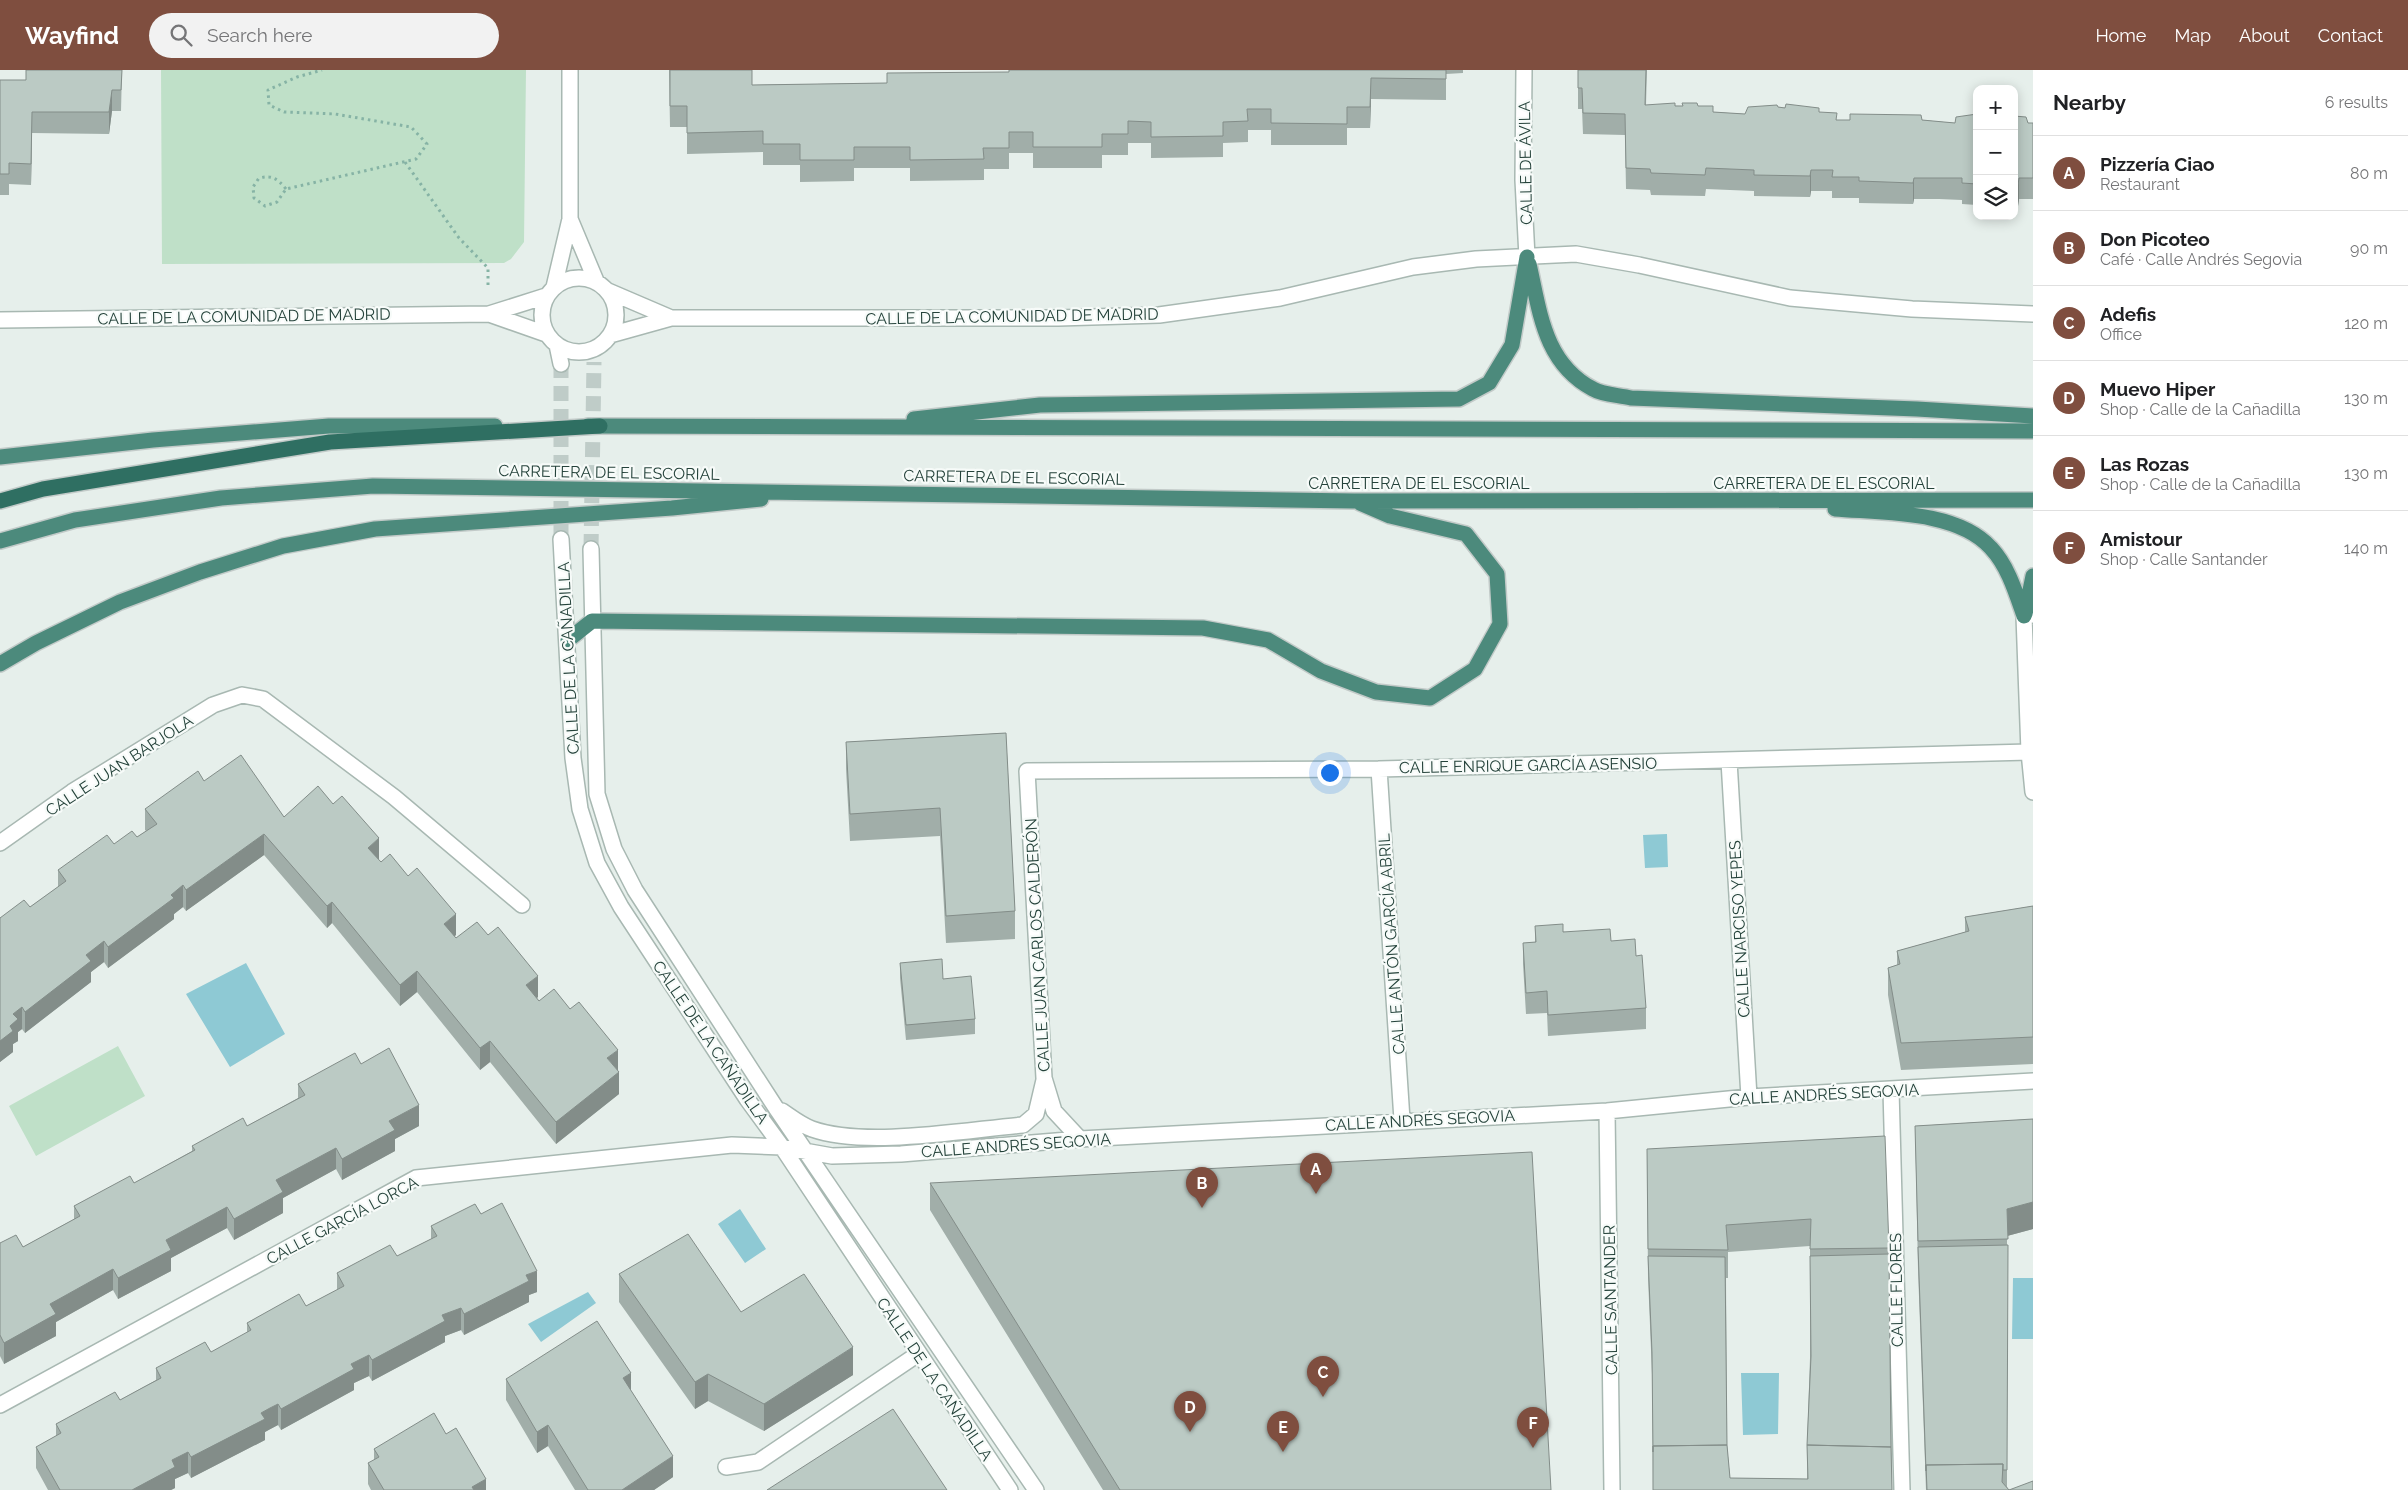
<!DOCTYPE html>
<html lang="en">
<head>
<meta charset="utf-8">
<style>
  body { margin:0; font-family:Raleway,sans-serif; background:#f2f2f2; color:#202124 }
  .controls { position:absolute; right:15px; top:15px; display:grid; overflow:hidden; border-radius:10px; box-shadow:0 2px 12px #0003 }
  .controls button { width:45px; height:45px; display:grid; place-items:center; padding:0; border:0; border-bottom:1px solid #e0e0e0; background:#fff; color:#202124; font:25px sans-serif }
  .you { position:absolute; left:1329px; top:702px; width:18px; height:18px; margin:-12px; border:4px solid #fff; border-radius:50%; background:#1a73e8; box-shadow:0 0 0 8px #1a73e833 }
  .badge { display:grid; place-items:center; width:32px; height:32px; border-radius:50%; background:#7f4e3f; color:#fff; font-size:16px; font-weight:700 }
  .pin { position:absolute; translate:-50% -41px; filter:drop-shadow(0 1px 2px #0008) }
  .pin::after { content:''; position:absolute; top:26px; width:18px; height:15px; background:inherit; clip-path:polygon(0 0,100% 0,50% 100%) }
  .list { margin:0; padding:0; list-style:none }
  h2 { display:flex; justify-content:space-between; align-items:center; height:65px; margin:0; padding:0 20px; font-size:21px }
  h2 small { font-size:16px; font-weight:400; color:#757577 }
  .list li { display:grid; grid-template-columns:32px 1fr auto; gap:15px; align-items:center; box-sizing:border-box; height:75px; padding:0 20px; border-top:1px solid #e0e0e0 }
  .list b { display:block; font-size:19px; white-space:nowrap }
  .list p { margin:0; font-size:16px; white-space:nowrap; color:#757577 }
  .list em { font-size:16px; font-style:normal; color:#757577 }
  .icon { flex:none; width:28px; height:28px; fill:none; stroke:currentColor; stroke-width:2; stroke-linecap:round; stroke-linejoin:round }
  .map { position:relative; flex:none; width:2033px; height:1420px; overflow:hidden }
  header { display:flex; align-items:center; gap:30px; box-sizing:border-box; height:70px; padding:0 25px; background:#7f4e3f; color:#fff }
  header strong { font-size:24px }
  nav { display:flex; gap:28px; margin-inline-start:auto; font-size:18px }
  .search { width:350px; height:45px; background:#f2f2f2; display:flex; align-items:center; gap:12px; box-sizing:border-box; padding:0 18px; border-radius:28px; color:#757577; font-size:19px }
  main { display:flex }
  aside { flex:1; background:#fff }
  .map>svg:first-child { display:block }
</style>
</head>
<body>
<header>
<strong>Wayfind</strong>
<div class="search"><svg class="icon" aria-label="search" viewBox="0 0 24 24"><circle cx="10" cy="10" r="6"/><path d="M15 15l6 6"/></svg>Search here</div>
<nav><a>Home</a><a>Map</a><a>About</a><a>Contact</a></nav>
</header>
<main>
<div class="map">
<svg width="2033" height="1420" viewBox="0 0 2033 1420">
  <rect width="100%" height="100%" fill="#e6efeb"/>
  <path fill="#bfe0c8" d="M161,0H526L524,172L511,189L504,193L162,194Z
    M118,976L145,1026L36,1086L9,1036Z"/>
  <path fill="#8ec9d4" d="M1667,764L1668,797L1645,798L1643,765Z
    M246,893L285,964L230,997L186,924Z
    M740,1139L766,1179L745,1193L718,1154Z
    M2013,1208H2033V1269H2012Z
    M588,1222L596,1233L541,1272L528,1254Z
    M1741,1303H1779L1778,1364L1743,1365Z"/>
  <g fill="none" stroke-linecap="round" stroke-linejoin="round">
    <path stroke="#bfccc8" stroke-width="15" stroke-dasharray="15 8" stroke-linecap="butt" d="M561,469V294
      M591,479L594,292"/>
    <g stroke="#a8b8b2" stroke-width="18">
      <path id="minor" d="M1524,0L1523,110L1527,187
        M570,149L596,211
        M542 245a37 37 0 1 1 74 0a37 37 0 1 1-74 0Z
        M554,217L570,149V0
        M608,221L671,248
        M489,244L546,264
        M0,250L489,244L546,226
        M610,265L671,248H1058L1159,245L1280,228L1413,197L1476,189L1576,184L1639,195L1790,228L1912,239L2033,244
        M557,275L561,294
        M561,469L573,688L580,739L597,793L621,837L747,1029L782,1077L1010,1420
        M591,479L597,724L614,779L635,820L776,1038L1036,1420
        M2033,545L2024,546L2029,682L2033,722
        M1729,691L1749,1027
        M1379,699L1402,1050
        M0,773L72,722L213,635L242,625L263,629L394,727L522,835
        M1891,1020L1902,1420
        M782,1041C791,1047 801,1055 812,1059C866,1078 965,1060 1023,1055L1036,1044L1044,1010
        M1607,1041L1612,1420
        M1080,1069L1054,1041L1044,1008L1027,701L1379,699L2029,682L2033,679
        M0,1335L416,1108L732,1075L782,1077L832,1086L901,1084L1080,1069L1607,1041L1749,1027L2033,1011
        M726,1397L758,1392L918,1284"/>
    </g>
    <g stroke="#c2cac8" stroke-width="18">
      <path id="trunk" d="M1529,194C1540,242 1544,293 1593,319C1603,325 1619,325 1631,328L1917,339L2033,346
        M914,349L1040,335L1459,329L1489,313L1512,275L1527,187
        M588,356L2033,361
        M0,387L153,370L329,356H495
        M1835,439C1882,443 1957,440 1991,478C2008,496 2016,523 2024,546
        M0,471L75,450L221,428L373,416L1354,431L2033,430
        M2025,544L2033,506
        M568,570L592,551L1203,558L1268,570L1321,601L1376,622L1430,628L1475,599L1500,554L1497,504L1466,464L1390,446L1360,433
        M0,594L36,573L120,532L200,502L283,476L375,459L672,438L761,429"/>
    </g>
    <g stroke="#c2cac8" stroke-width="18">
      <path id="motorway" d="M0,431L43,419L330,372L600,356"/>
    </g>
    <path stroke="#86b3a5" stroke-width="3" stroke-dasharray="2.5 4" stroke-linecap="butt" d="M405,92L459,168L488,198V217
      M286,119C277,108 272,105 259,108L253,117L254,128L265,136L277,132L286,119L416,89L427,74L411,57L335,44L284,42L269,35L268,20L297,7L322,0"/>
    <use href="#minor" stroke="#fff" stroke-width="15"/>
    <use href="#trunk" stroke="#4c8a7c" stroke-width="15"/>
    <use href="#motorway" stroke="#2f6f62" stroke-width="15"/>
  </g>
  <path fill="#a1aea9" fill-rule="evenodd" d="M26,0H122L121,41H112L109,64L32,63L31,115L9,114V125H0V10H26Z
    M669,0H752V15L887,13L1009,2V0H1463V3L1446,4V30L1371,29L1370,58H1347V75H1271V60H1248V72L1223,73V87L1151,88V73H1128V85H1102V98H1033V83H1009V99H984V110L910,111V98H854V111L800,112V95H763V82L687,84V57H670Z
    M1578,0H1647L1646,35L1682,36H1698L1713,42L1745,44L1778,37L1819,42L1837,50H1922L1955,53L1977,44V135L1962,134V130L1939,129H1914L1913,134L1859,133V128H1832V121H1811L1810,127L1754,126V121L1706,119L1705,126L1651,125L1650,120L1626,119L1625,65L1583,64L1582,39H1578Z
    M2014,46L2028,53H2033V129H2019L2018,136H2014Z
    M1006,663L1015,841V869L946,873L940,766L850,771L846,699V672Z
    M204,711L379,789L378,790L456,865L454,866L456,868L538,927L537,928L539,931L618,1001L619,1024L556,1074L490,992L480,1000L417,922L400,936L332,853L327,858L264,785L186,841L183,837L174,844V849L108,898L104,892L91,902V912L25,963L22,959L18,962V971L13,974V982L0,992V848L30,837L58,817V800L114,774L137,767L146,761L145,760V739Z
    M2033,836V994L1901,1000L1888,925V898L1897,895V881L1965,862V847Z
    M1535,856L1611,871L1636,886L1646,938V959L1548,966L1547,943L1526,944L1523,894V873L1535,872Z
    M900,893L943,909L975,949V964L906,970L900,908Z
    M361,994L419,1056L395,1069V1081L342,1110L336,1099L283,1128V1143L234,1170L227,1158L171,1188V1201L118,1229L113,1220L56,1252V1266L4,1294L0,1286V1173L23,1177L74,1149V1136L134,1113L192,1081V1076L247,1056L298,1028V1014Z
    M2033,1049V1159L2007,1166V1417L2009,1420H1926L1918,1199L1915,1056Z
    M1647,1079L1889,1178L1892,1420H1653L1652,1304L1648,1207ZM1810,1176V1288L1807,1375V1409L1730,1408L1727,1375L1726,1208H1728V1182Z
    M930,1113L1551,1420H1103L930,1140Z
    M481,1144L537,1222L529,1225V1232L464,1265L461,1260L445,1266V1272L372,1311L369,1306L354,1313V1320L281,1360L278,1355L270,1359L265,1362V1370L191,1408L188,1403L175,1409V1418L171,1420H48L36,1398V1377L56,1366V1354L120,1330L156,1310V1298L211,1282L247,1263V1253L306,1236L337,1220V1203L397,1186L431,1169V1156Z
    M619,1204L741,1242L853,1305L764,1361L708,1331L695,1339L619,1232Z
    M506,1309L631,1321L673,1407L654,1420H575L548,1376L537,1383L506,1330Z
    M446,1364L486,1420H371L368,1414V1393L374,1390V1379Z"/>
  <path fill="#838d89" d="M1371,8V29L1370,58V37Z
    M112,20V41L109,64V42Z
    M32,42V63L31,115V94Z
    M1811,100V121L1810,127V106Z
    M1914,108V129L1913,134V113Z
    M2019,108V129L2018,136V115Z
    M264,764V785L186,841V820Z
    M379,768V789L368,799V778Z
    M183,815V837L174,844V849L108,898V877Z
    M332,832V853L327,858V836Z
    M456,844V865L444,875V854Z
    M104,871V892L91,902V912L25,963V942L86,885Z
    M417,901V922L400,936V915Z
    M538,906V927L526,936V915Z
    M22,937V959L18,962V971L13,974V982L0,992V971L10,956L13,944Z
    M490,971V992L480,1000V978Z
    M618,980V1001L607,988Z
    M619,1002V1024L556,1074V1052Z
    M419,1035V1056L395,1069V1081L342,1110V1089L389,1051Z
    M336,1078V1099L283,1128V1143L234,1170V1149L276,1110Z
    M2033,1132V1159L2007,1166V1139Z
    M227,1137V1158L171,1188V1201L118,1229V1208L166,1170Z
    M113,1199V1220L56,1252V1266L4,1294V1273L50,1234Z
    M537,1201V1222L529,1225V1232L464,1265V1244L526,1205Z
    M461,1238V1260L445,1266V1272L372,1311V1290L442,1245Z
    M853,1277V1305L764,1361V1334Z
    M369,1285V1306L354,1313V1320L281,1360V1339L351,1294Z
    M631,1303V1324L623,1308Z
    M708,1304V1331L695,1339V1312Z
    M278,1334V1355L265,1362V1370L191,1408V1387L261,1343Z
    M548,1355V1376L537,1383V1362Z
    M188,1382V1403L175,1409V1418L171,1420H132L172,1390Z
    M673,1386V1407L654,1420H622Z
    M486,1409V1420H472V1417Z"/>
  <path fill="#bbcac4" stroke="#838d89" d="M26,0H122L121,20H112L109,42H32L31,94L9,93V104H0V10H26Z
    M670,0H752V15L887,13V3L1009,2V0H1446V9L1371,8L1370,37H1347V54L1271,53V39H1247L1248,51L1223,52V66L1151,67V52L1128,51V64H1102V77H1033V62H1009V78H983L984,89L910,90V77H854V90H800V74H763V61L687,63V36H670Z
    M1578,0H1646L1645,35L1675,33V36H1683L1682,33H1697L1698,36H1713V42L1745,44L1748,37L1777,35L1778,37L1785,38L1786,34L1819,38V42L1837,43L1836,50H1850V44L1921,45L1922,50L1955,53L1956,47L1977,44V114L1962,113V108H1914L1913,113L1859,111V107H1832L1833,100H1811L1810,106L1754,105V100L1706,98L1705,105L1651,103L1650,99L1626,98L1625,44L1583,43L1582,18H1578Z
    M2014,46L2026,47L2028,53H2033V108H2019L2018,115H2014Z
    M1006,663L1015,841L946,846L940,738L850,744L846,672Z
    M241,685L284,747L318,716L333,734L342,726L379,768L368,778L381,792L390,784L408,806L417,798L456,844L444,854L456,868L477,852L488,865L498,857L538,906L526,915L539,931L554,919L570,939L579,932L618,980L607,988L619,1002L556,1052L490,971L480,978L417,901L400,915L332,832L327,836L264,764L186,820L183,815L171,825L174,828L108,877L104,871L86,885L91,891L25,942L22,937L13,944L18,949L10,956L13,961L0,971V848L24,830L30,837L66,811L58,800L107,765L114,774L132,761L137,767L157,754L145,739L198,701L204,711Z
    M2033,836V967L1901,973L1888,898L1900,894L1897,881L1969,861L1965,847Z
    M1563,854V862L1610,859L1611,871L1635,869L1636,886L1642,885L1646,938L1548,945L1547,921L1526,923L1523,873L1536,872L1535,856Z
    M942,889L943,909L971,906L975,949L906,955L900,893Z
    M389,978L419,1035L389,1051L395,1060L342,1089L336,1078L276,1110L283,1122L234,1149L227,1137L166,1170L171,1180L118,1208L113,1199L50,1234L56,1244L4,1273L0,1265V1173L16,1165L23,1177L80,1146L74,1136L130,1106L134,1113L195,1080L192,1076L243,1048L247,1056L305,1025L298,1014L355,983L361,994Z
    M2033,1049V1132L2007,1139L2008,1169L1918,1171L1915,1056Z
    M1885,1066L1889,1178L1810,1179L1811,1149L1726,1155L1728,1180L1648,1179L1647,1079Z
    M1532,1082L1551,1420H1120L930,1113Z
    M502,1133L537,1201L526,1205L529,1211L464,1244L461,1238L442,1245L445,1251L372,1290L369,1285L351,1294L354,1299L281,1339L278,1334L270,1338L261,1343L265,1349L191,1387L188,1382L172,1390L175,1397L132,1420H60L36,1377L61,1363L56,1354L115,1322L120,1330L144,1317L161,1308L156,1298L205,1272L211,1282L251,1260L247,1253L299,1224L306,1236L344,1216L337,1203L390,1175L397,1186L437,1166L431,1156L475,1134L481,1144Z
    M688,1164L741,1242L804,1204L853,1277L764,1334L708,1304L695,1312L619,1204Z
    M2008,1175L2007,1400H2003V1394L1926,1395V1401L1918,1177Z
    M1889,1184L1891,1377L1807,1375L1811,1286L1810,1186Z
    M1648,1186L1725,1187L1727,1375L1653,1376V1382L1652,1283Z
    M597,1251L631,1303L623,1308L673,1386L622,1420H588L548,1355L537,1362L506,1309Z
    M893,1339L947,1420H767Z
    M434,1343L446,1364L456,1358L486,1409L472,1417L474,1420H384L368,1393L379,1387L374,1379Z
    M1727,1375L1730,1408L1808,1409L1807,1375L1891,1377L1892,1420H1653V1376Z
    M2003,1394L2002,1412L2009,1420H1927L1926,1395Z
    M2033,1411V1420H2009Z"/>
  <g text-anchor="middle" stroke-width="4.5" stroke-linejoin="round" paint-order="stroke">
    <g font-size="16" fill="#24423a" stroke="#f7fbf9">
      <text transform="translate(1525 93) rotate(-91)" y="6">CALLE DE ÁVILA</text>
      <text transform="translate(244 246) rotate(-1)" y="6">CALLE DE LA COMUNIDAD DE MADRID</text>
      <text transform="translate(1012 246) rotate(-1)" y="6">CALLE DE LA COMUNIDAD DE MADRID</text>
      <text transform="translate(609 402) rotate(1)" y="6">CARRETERA DE EL ESCORIAL</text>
      <text transform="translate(1014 407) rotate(1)" y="6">CARRETERA DE EL ESCORIAL</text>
      <text x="1419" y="419">CARRETERA DE EL ESCORIAL</text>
      <text x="1824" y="419">CARRETERA DE EL ESCORIAL</text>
      <text transform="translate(568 588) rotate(-93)" y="6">CALLE DE LA CAÑADILLA</text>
      <text transform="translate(119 695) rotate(-33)" y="6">CALLE JUAN BARJOLA</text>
      <text transform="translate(1528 695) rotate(-1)" y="6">CALLE ENRIQUE GARCÍA ASENSIO</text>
      <text transform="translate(1739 859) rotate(-93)" y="6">CALLE NARCISO YEPES</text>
      <text transform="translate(1391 874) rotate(-94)" y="6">CALLE ANTÓN GARCÍA ABRIL</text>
      <text transform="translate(1037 875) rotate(-93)" y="6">CALLE JUAN CARLOS CALDERÓN</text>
      <text transform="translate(711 972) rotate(56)" y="6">CALLE DE LA CAÑADILLA</text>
      <text transform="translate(1824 1024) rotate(-3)" y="6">CALLE ANDRÉS SEGOVIA</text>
      <text transform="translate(1420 1050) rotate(-3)" y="6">CALLE ANDRÉS SEGOVIA</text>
      <text transform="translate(1016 1075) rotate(-4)" y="6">CALLE ANDRÉS SEGOVIA</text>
      <text transform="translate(342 1150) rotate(-28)" y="6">CALLE GARCÍA LORCA</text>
      <text transform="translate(1896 1220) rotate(-91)" y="6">CALLE FLORES</text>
      <text transform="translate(1610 1230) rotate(-91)" y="6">CALLE SANTANDER</text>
      <text transform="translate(935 1309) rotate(56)" y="6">CALLE DE LA CAÑADILLA</text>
    </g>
  </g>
</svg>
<div class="controls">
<button>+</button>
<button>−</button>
<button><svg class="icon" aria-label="layers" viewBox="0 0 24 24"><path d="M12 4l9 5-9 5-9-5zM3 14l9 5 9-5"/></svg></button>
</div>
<div class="you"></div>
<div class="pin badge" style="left:1316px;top:1124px">A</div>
<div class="pin badge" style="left:1202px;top:1138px">B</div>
<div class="pin badge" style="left:1323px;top:1327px">C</div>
<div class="pin badge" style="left:1190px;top:1362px">D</div>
<div class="pin badge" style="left:1283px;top:1382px">E</div>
<div class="pin badge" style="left:1533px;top:1378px">F</div>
</div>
<aside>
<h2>Nearby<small>6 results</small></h2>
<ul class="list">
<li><span class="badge">A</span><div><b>Pizzería Ciao</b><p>Restaurant</p></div><em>80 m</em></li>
<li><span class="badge">B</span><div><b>Don Picoteo</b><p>Café · Calle Andrés Segovia</p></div><em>90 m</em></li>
<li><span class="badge">C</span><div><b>Adefis</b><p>Office</p></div><em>120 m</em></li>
<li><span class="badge">D</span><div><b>Muevo Hiper</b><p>Shop · Calle de la Cañadilla</p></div><em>130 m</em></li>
<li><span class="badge">E</span><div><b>Las Rozas</b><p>Shop · Calle de la Cañadilla</p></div><em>130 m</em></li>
<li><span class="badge">F</span><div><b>Amistour</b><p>Shop · Calle Santander</p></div><em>140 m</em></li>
</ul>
</aside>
</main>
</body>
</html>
